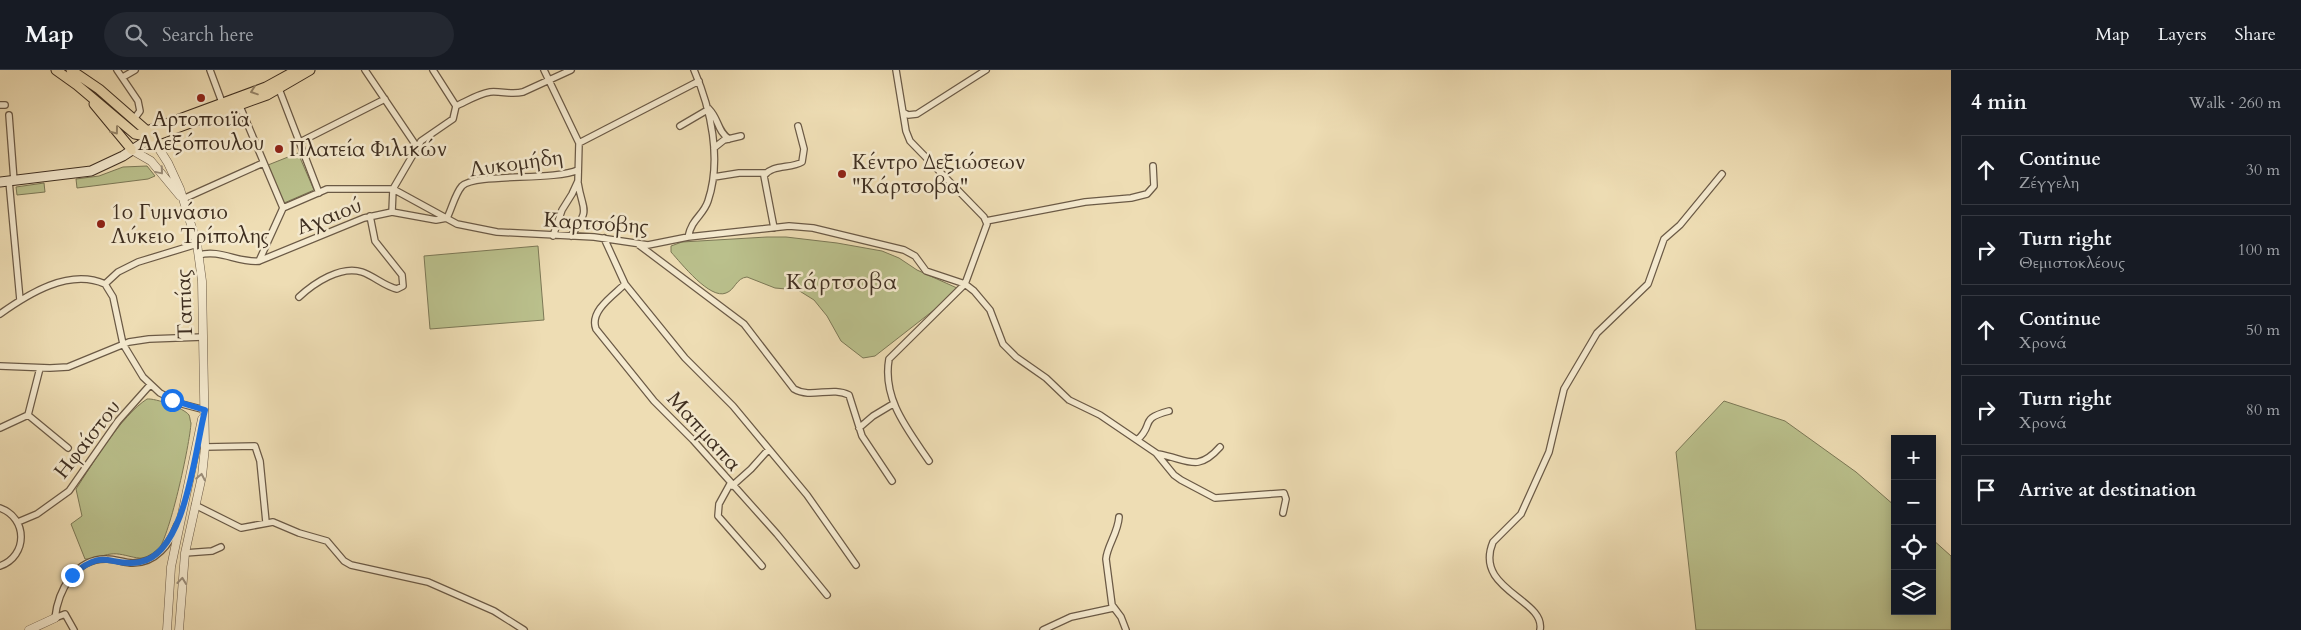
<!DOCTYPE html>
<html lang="en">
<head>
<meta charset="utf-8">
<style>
  body { margin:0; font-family:Cardo,serif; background:#242831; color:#f1f3f6 }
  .controls { position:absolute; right:15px; bottom:15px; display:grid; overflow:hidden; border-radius:0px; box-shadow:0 2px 12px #0003 }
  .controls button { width:45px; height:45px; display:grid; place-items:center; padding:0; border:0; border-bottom:1px solid #363941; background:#171b24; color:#f1f3f6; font:25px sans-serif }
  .stop { position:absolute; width:15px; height:15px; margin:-11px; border:4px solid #1a73e8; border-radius:50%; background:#fff }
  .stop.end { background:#1a73e8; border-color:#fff; box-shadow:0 1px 5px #0008 }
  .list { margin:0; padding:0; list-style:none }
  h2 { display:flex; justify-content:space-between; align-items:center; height:65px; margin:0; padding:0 20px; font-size:21px }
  h2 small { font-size:16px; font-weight:400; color:#9ea1a6 }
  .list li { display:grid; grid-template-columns:32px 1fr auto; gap:15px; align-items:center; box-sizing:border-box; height:70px; margin:0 10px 10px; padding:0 10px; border:1px solid #363941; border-radius:0px }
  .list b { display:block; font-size:19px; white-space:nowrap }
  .list p { margin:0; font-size:16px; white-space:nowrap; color:#9ea1a6 }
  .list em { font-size:16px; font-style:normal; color:#9ea1a6 }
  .icon { flex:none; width:28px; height:28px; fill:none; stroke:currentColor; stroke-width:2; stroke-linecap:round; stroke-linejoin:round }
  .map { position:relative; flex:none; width:1951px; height:560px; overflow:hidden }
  header { display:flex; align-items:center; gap:30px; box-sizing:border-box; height:70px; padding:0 25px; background:#171b24; border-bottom:1px solid #363941 }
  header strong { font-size:24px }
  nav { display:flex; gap:28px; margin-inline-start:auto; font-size:18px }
  .search { width:350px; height:45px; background:#242831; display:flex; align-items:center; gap:12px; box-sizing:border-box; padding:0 18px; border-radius:28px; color:#9ea1a6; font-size:19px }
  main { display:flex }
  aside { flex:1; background:#171b24 }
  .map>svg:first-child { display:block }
</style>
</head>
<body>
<header>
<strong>Map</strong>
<div class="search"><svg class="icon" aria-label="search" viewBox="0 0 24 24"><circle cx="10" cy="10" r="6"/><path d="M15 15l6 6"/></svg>Search here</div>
<nav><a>Map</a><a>Layers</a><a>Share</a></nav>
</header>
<main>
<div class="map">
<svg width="1951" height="560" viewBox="0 0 1951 560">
  <rect width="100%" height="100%" fill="#eeddb4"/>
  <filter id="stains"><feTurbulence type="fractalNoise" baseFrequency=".004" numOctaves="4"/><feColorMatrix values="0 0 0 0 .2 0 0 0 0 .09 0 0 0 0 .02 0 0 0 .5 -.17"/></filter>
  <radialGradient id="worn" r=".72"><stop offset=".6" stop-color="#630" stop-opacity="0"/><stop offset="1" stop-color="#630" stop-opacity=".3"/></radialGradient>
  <path fill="#bac08c" stroke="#7c7856" d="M298,83L314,120L284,133L268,95Z
    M147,96L155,106L148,109L77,118L76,109L99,106L123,97Z
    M44,113L45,122L17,125L16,117Z
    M767,167H786L837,173L882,181L899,188L917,200L957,218L952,226L875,286L863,288L841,271L827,246L814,230L798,220L775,218L747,207C736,208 735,220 726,223C710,230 681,193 671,182V176L682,172Z
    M538,176L544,250L430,259L424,186Z
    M147,329C155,328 184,338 189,345C190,347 190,351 191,353C190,373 169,472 156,483C142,495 126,482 111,484C102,485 93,490 85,489L71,454L82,446L76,419C93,393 121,346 147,329Z
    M1724,331L1785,351L1856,402L1895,436V541H1932V469L1951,486V560H1696L1676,382Z"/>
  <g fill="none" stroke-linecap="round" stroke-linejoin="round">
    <g stroke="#6b5a46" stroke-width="8">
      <path id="minor" d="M117,0L138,31L140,41L134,49
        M210,0L223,35
        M365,0L417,77
        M433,0L456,36
        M544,0L579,73L578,111L572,124L562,140L553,166
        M896,0L906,61L910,71L984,147L987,154L965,214L889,289C882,329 908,360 929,391
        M123,7L135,0
        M279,19L319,123
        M239,34L283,138
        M0,35H5
        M456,36C467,31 478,24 490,22C502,21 511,25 523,22L571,0
        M709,39C719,49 717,61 729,69
        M903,42L908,45L917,44L986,0
        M9,45L14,111
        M680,56L709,39
        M300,72L385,29
        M579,73L699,11
        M714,78L724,70L741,66
        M714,107L739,103H766
        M9,111L20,230
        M183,129L263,93
        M283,138L327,119H393L457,154L497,162L594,167L648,175L688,167L789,156L813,158L904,180L915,186L926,201L965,214L974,221L990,240L1003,274L1016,287L1046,308L1069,330L1100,345L1156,383L1174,405L1181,410L1215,428L1284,423L1286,429L1283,443
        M392,142L436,150L447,148C452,138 455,124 462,116C475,103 554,111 578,100
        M986,151L1085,132L1131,128L1147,124L1154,116L1153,96
        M774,158L764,106C772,94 791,99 802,92L804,79L798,56
        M571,166C591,136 583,144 578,113
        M688,167C692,148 703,146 708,131C722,89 711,39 694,0
        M604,168L625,214L685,288L733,336L807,425L856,495
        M639,175L744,254L794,319C811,329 832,316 849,325L862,366L892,411
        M199,185C220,179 238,193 259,191L364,148L392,142L393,119L421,71L453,49L456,36
        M259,191L283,138
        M105,214L118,202L138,192L197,174
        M625,214C614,225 589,241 596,259L654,331L693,370L777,464L827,525
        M299,227C314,213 341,195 362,202C374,206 384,216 397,219L403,216L402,205L375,171L370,146
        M0,244C28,224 69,198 105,214L113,227L123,274L143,307L160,323L182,334L205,340
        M0,296L50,298L68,297L129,272L149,269L203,267
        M28,345L68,378
        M0,358L28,345L40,298
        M859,358L873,346L893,334
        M1137,370C1155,355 1138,349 1169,341
        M205,377L255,376L260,391L266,452
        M1158,384C1188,389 1197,403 1220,377
        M730,414L719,434L718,446L762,496
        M732,416L751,399L768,380
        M195,435L241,458L273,452L299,463L327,471L344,491L351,495L428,512L494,541L524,560
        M0,438C28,448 28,486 0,496
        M1119,447C1118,463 1107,476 1106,489L1112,535L1121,547L1126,560
        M18,452L37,444L69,421L118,351L150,315
        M185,483L212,481L221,477
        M55,548C58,521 75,488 107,489C116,489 124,493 133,493C156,493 170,474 177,455
        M55,548L65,544L74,560
        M1043,560L1071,547L1113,538
        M1540,560C1546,529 1473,520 1493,472L1521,444L1549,382L1564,319L1597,263L1648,214L1664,169L1680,155L1722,104"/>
    </g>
    <g stroke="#6b5a46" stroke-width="9">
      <path id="tertiary" d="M149,63L168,93L180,119L197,174L202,211L205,377L202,406L185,483L179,560
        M132,80L151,91L180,126
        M29,560L55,548
        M167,560L171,497L202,349"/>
    </g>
    <g stroke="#3f2f21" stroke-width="11">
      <path id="secondary" d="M0,112L91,101L123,86L152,67"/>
    </g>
    <g stroke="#3f2f21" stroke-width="11">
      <path id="primary" d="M56,0L77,15L135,64L152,67L267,25L310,0
        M71,0L99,19L147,61L266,17L297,0
        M94,34L132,80"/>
    </g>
    <use href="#minor" stroke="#f4e9ce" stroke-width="5.5"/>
    <use href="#tertiary" stroke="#f4e9ce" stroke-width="8"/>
    <use href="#secondary" stroke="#f4e9ce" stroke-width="9"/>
    <use href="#primary" stroke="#eeddb4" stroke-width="9"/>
  </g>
  <defs><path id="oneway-chevron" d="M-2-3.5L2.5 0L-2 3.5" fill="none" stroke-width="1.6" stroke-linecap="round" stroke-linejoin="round" transform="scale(1.25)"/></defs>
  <g stroke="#96866a">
    <use href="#oneway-chevron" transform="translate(254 21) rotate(161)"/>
    <use href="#oneway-chevron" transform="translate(115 61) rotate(53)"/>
  </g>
  <g stroke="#9a8c78">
    <use href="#oneway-chevron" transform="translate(160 101) rotate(50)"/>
    <use href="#oneway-chevron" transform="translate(201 407) rotate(-79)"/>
    <use href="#oneway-chevron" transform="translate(182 511) rotate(-84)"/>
  </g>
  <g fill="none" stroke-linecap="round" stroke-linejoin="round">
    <path stroke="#1a73e8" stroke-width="6" d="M72,505C106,476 109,498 140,492C186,484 195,379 205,340L172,330"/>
  </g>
  <g fill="#8f2418" stroke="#f4e9ce" stroke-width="2">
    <circle cx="201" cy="28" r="5"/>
    <circle cx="279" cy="79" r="5"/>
    <circle cx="842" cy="104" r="5"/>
    <circle cx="101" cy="154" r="5"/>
  </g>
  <g text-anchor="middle" stroke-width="5" stroke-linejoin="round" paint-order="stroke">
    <g font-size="21" fill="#3f2f21" stroke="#f4e9ce" text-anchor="start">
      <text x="201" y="56" text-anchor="middle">Αρτοποιϊα<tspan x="201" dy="24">Αλεξόπουλου</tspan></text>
      <text x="289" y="86">Πλατεία Φιλικών</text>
      <text x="852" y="99">Κέντρο Δεξιώσεων<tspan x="852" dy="24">"Κάρτσοβα"</tspan></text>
      <text x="111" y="149">1ο Γυμνάσιο<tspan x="111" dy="24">Λύκειο Τρίπολης</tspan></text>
    </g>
    <g font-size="21" fill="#3f2f21" stroke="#f4e9ce">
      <text transform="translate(516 93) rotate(-8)" y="7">Λυκομήδη</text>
      <text transform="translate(329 146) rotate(-21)" y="7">Αχαιού</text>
      <text transform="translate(596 153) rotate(4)" y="7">Καρτσόβης</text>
      <text transform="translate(184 234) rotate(-92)" y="7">Ταπίας</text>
      <text transform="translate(704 361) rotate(48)" y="7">Μαπμαπα</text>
      <text transform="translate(87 369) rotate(-52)" y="7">Ηφαίστου</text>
    </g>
    <g font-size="22" letter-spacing="1" fill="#3f2f21" stroke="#f4e9ce">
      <text x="842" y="219">Κάρτσοβα</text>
    </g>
  </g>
  <rect width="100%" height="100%" filter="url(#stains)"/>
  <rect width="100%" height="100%" fill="url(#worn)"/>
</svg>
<div class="controls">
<button>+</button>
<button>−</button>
<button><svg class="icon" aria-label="locate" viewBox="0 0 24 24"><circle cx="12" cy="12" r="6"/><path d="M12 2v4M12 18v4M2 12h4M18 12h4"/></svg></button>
<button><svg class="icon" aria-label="layers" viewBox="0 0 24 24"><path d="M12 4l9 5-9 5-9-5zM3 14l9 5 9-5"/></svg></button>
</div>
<div class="stop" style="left:172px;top:330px"></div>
<div class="stop end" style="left:72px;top:505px"></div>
</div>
<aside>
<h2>4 min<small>Walk · 260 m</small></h2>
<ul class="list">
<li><svg class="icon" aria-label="ahead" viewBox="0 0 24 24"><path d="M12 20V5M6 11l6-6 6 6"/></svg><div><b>Continue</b><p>Ζέγγελη</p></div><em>30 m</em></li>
<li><svg class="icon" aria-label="right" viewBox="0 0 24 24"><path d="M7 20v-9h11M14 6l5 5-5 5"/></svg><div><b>Turn right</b><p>Θεμιστοκλέους</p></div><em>100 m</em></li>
<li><svg class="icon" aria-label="ahead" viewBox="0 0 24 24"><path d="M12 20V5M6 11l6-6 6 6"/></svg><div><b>Continue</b><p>Χρονά</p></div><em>50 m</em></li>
<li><svg class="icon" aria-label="right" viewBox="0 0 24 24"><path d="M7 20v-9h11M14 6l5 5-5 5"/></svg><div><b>Turn right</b><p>Χρονά</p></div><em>80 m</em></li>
<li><svg class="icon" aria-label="arrive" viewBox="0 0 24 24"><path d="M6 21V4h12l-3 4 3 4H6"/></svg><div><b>Arrive at destination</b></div></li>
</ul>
</aside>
</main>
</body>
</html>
